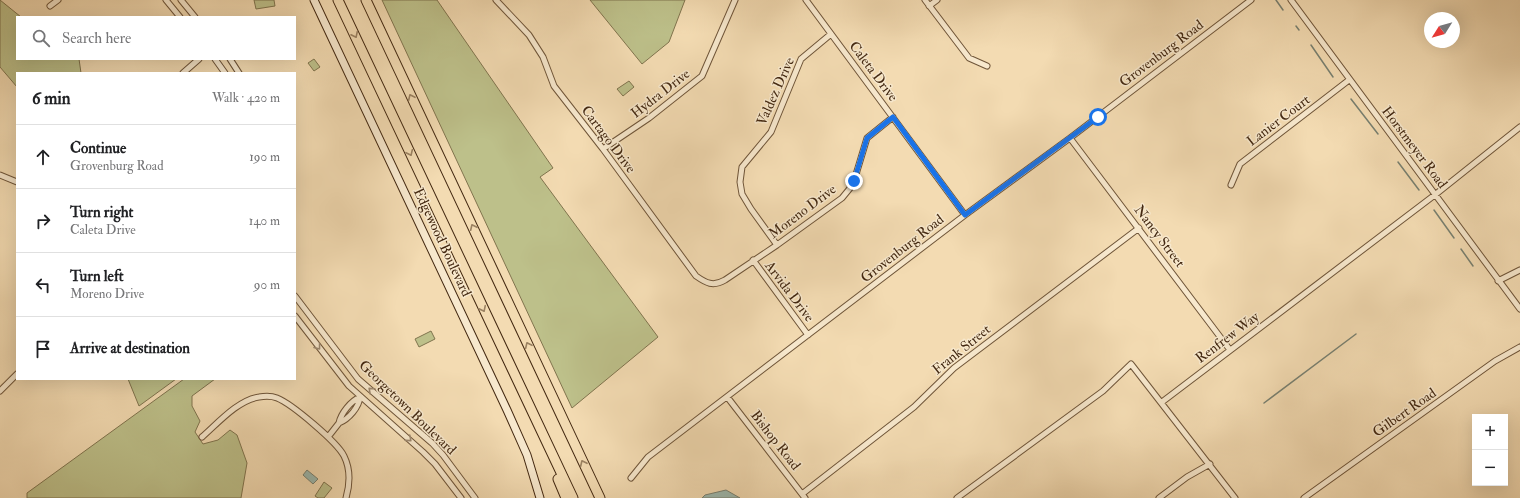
<!DOCTYPE html>
<html lang="en">
<head>
<meta charset="utf-8">
<style>
  body { margin:0; font-family:"IM FELL Double Pica",serif; background:#f2f2f2; color:#202124 }
  .controls { position:absolute; right:12px; bottom:12px; display:grid; overflow:hidden; border-radius:0px; box-shadow:0 4px 16px #0002 }
  .controls button { width:36px; height:36px; display:grid; place-items:center; padding:0; border:0; border-bottom:1px solid #e0e0e0; background:#fff; color:#202124; font:20px sans-serif }
  .compass { position:absolute; left:1424px; top:12px; width:36px; height:36px; border-radius:50%; background:#fff; box-shadow:0 4px 16px #0002; rotate:233deg }
  .stop { position:absolute; width:12px; height:12px; margin:-9px; border:3px solid #1a73e8; border-radius:50%; background:#fff }
  .stop.end { background:#1a73e8; border-color:#fff; box-shadow:0 1px 4px #0008 }
  .list { margin:0; padding:0; list-style:none }
  h2 { display:flex; justify-content:space-between; align-items:center; height:52px; margin:0; padding:0 16px; font-size:17px }
  h2 small { font-size:13px; font-weight:400; color:#757577 }
  .list li { display:grid; grid-template-columns:26px 1fr auto; gap:12px; align-items:center; box-sizing:border-box; height:64px; padding:0 16px; border-top:1px solid #e0e0e0 }
  .list b { display:block; font-size:15px; white-space:nowrap }
  .list p { margin:0; font-size:13px; white-space:nowrap; color:#757577 }
  .list em { font-size:13px; font-style:normal; color:#757577 }
  .icon { flex:none; width:22px; height:22px; fill:none; stroke:currentColor; stroke-width:2; stroke-linecap:round; stroke-linejoin:round }
  .map { position:relative; flex:none; width:1520px; height:498px; overflow:hidden }
  .search { position:absolute; background:#fff; box-shadow:0 4px 16px #0002; left:16px; top:16px; width:280px; height:44px; display:flex; align-items:center; gap:10px; box-sizing:border-box; padding:0 14px; border-radius:0px; color:#757577; font-size:15px }
  .panel { position:absolute; background:#fff; box-shadow:0 4px 16px #0002; left:16px; top:72px; width:280px; height:308px; border-radius:0px }
  .map>svg:first-child { display:block }
</style>
</head>
<body>
<div class="map">
<svg width="1520" height="498" viewBox="0 0 1520 498">
  <rect width="100%" height="100%" fill="#f3dbb2"/>
  <filter id="stains"><feTurbulence type="fractalNoise" baseFrequency=".005" numOctaves="4"/><feColorMatrix values="0 0 0 0 .2 0 0 0 0 .09 0 0 0 0 .02 0 0 0 .5 -.17"/></filter>
  <radialGradient id="worn" r=".72"><stop offset=".6" stop-color="#630" stop-opacity="0"/><stop offset="1" stop-color="#630" stop-opacity=".3"/></radialGradient>
  <path fill="#bdc08a" stroke="#80744e" d="M0,0L21,17H17V59H79L81,73H17V87L0,67Z
    M254,0H274L275,6L256,9Z
    M382,0H437L553,168L540,177L658,337L572,408Z
    M590,0H685L669,42L642,64Z
    M314,59L320,67L314,71L308,63Z
    M629,81L634,87L623,96L617,89Z
    M431,331L435,339L419,347L415,339Z
    M128,379H176L139,406Z
    M184,379H215L192,396V406L200,421L195,432L203,444L218,440L230,430L237,435L247,463L241,498H27V493Z
    M324,482L332,488L324,498H318L315,496Z"/>
  <path fill="#9cbab1" stroke="#788071" d="M307,470L318,479L313,484L303,475Z
    M726,490L740,498H702L705,495Z"/>
  <g fill="none" stroke-linecap="round" stroke-linejoin="round">
    <path stroke="#788071" stroke-width="1.5" d="M1276,0L1283,10
      M1296,26L1299,30
      M1311,45L1333,77
      M1351,99L1378,134
      M1398,162L1419,190
      M1434,210L1454,238
      M1461,249L1473,266
      M1264,403L1356,334"/>
    <g stroke="#6f5539" stroke-width="7">
      <path id="street" d="M166,0L180,17
        M181,0L195,17
        M496,0L529,35L543,57L554,86L603,149L696,276C706,283 713,287 725,280L777,245L842,198L851,187L854,181L867,138L893,117
        M806,0L965,215
        M925,0L969,58L987,66
        M1291,0L1520,309
        M50,6L58,0
        M929,6L937,0
        M215,59L225,73
        M230,59L239,73
        M183,73L199,59
        M1070,138L1230,350
        M603,149L649,118L702,76L735,0
        M0,175L17,182
        M1231,185L1240,164L1349,80
        M777,245L751,209L742,194L740,182L742,167L771,132L801,59L831,34
        M753,260L808,335
        M1498,281L1520,270
        M295,296L358,379L432,443L443,455L475,498
        M295,316L349,386L423,452L435,464L461,498
        M0,391L17,374
        M360,397C359,407 349,419 339,423C341,413 351,401 360,397Z
        M728,398L805,498
        M1162,402L1436,194L1520,127
        M202,437C218,423 238,400 259,397C265,396 272,396 277,398C292,404 337,442 344,456C351,470 350,484 346,498
        M328,437L339,423
        M631,478L648,457L965,215L1070,138L1251,0
        M802,494L914,407L954,368L1139,228
        M957,498L1103,391L1131,364L1235,498
        M1159,498L1187,477L1210,464
        M1304,498L1495,361L1520,347"/>
    </g>
    <g stroke="#432811" stroke-width="9">
      <path id="secondary" d="M314,0L507,410L527,455L540,498"/>
    </g>
    <g stroke="#432811" stroke-width="11">
      <path id="highway" d="M338,0L573,498
        M366,0L600,498
        M558,479L566,498"/>
    </g>
    <use href="#street" stroke="#f7e8cd" stroke-width="5"/>
    <use href="#secondary" stroke="#f7e8cd" stroke-width="7"/>
    <use href="#highway" stroke="#f3dbb2" stroke-width="9"/>
  </g>
  <defs><path id="oneway-chevron" d="M-2-3.5L2.5 0L-2 3.5" fill="none" stroke-width="1.6" stroke-linecap="round" stroke-linejoin="round"/></defs>
  <g stroke="#9b8262">
    <use href="#oneway-chevron" transform="translate(355 35) rotate(64)"/>
    <use href="#oneway-chevron" transform="translate(411 97) rotate(-115)"/>
    <use href="#oneway-chevron" transform="translate(410 153) rotate(65)"/>
    <use href="#oneway-chevron" transform="translate(473 227) rotate(-115)"/>
    <use href="#oneway-chevron" transform="translate(483 309) rotate(64)"/>
    <use href="#oneway-chevron" transform="translate(528 345) rotate(-115)"/>
    <use href="#oneway-chevron" transform="translate(583 463) rotate(-115)"/>
  </g>
  <g stroke="#9d886f">
    <use href="#oneway-chevron" transform="translate(318 347) rotate(53)"/>
    <use href="#oneway-chevron" transform="translate(371 390) rotate(-138)"/>
    <use href="#oneway-chevron" transform="translate(409 439) rotate(41)"/>
  </g>
  <g fill="none" stroke-linecap="round" stroke-linejoin="round">
    <path stroke="#1a73e8" stroke-width="5" d="M854,181L867,138L893,117L965,215L1098,117"/>
  </g>
  <g text-anchor="middle" stroke-width="3" stroke-linejoin="round" paint-order="stroke">
    <g font-size="14" fill="#432811" stroke="#f7e8cd">
      <text transform="translate(1161 53) rotate(-37)" y="5">Grovenburg Road</text>
      <text transform="translate(874 71) rotate(53)" y="5">Caleta Drive</text>
      <text transform="translate(775 91) rotate(-66)" y="5">Valdez Drive</text>
      <text transform="translate(660 93) rotate(-38)" y="5">Hydra Drive</text>
      <text transform="translate(1278 120) rotate(-37)" y="5">Lanier Court</text>
      <text transform="translate(609 139) rotate(53)" y="5">Cartago Drive</text>
      <text transform="translate(1415 147) rotate(53)" y="5">Horstmeyer Road</text>
      <text transform="translate(802 211) rotate(-37)" y="5">Moreno Drive</text>
      <text transform="translate(1160 236) rotate(53)" y="5">Nancy Street</text>
      <text transform="translate(443 242) rotate(65)" y="5">Edgewood Boulevard</text>
      <text transform="translate(902 248) rotate(-38)" y="5">Grovenburg Road</text>
      <text transform="translate(790 291) rotate(53)" y="5">Arvida Drive</text>
      <text transform="translate(1227 337) rotate(-37)" y="5">Renfrew Way</text>
      <text transform="translate(961 349) rotate(-39)" y="5">Frank Street</text>
      <text transform="translate(408 407) rotate(44)" y="5">Georgetown Boulevard</text>
      <text transform="translate(1404 412) rotate(-35)" y="5">Gilbert Road</text>
      <text transform="translate(776 440) rotate(52)" y="5">Bishop Road</text>
    </g>
  </g>
  <rect width="100%" height="100%" filter="url(#stains)"/>
  <rect width="100%" height="100%" fill="url(#worn)"/>
</svg>
<div class="controls">
<button>+</button>
<button>−</button>
</div>
<svg class="compass" viewBox="-18 -18 36 36"><path d="M0-13l5 13h-10z" fill="#e53935"/><path d="M0 13l5-13h-10z" fill="#757577"/></svg>
<div class="stop" style="left:1098px;top:117px"></div>
<div class="stop end" style="left:854px;top:181px"></div>
<div class="search"><svg class="icon" aria-label="search" viewBox="0 0 24 24"><circle cx="10" cy="10" r="6"/><path d="M15 15l6 6"/></svg>Search here</div>
<section class="panel">
<h2>6 min<small>Walk · 420 m</small></h2>
<ul class="list">
<li><svg class="icon" aria-label="ahead" viewBox="0 0 24 24"><path d="M12 20V5M6 11l6-6 6 6"/></svg><div><b>Continue</b><p>Grovenburg Road</p></div><em>190 m</em></li>
<li><svg class="icon" aria-label="right" viewBox="0 0 24 24"><path d="M7 20v-9h11M14 6l5 5-5 5"/></svg><div><b>Turn right</b><p>Caleta Drive</p></div><em>140 m</em></li>
<li><svg class="icon" aria-label="left" viewBox="0 0 24 24"><path d="M17 20v-9H6M10 6l-5 5 5 5"/></svg><div><b>Turn left</b><p>Moreno Drive</p></div><em>90 m</em></li>
<li><svg class="icon" aria-label="arrive" viewBox="0 0 24 24"><path d="M6 21V4h12l-3 4 3 4H6"/></svg><div><b>Arrive at destination</b></div></li>
</ul>
</section>
</div>
</body>
</html>
